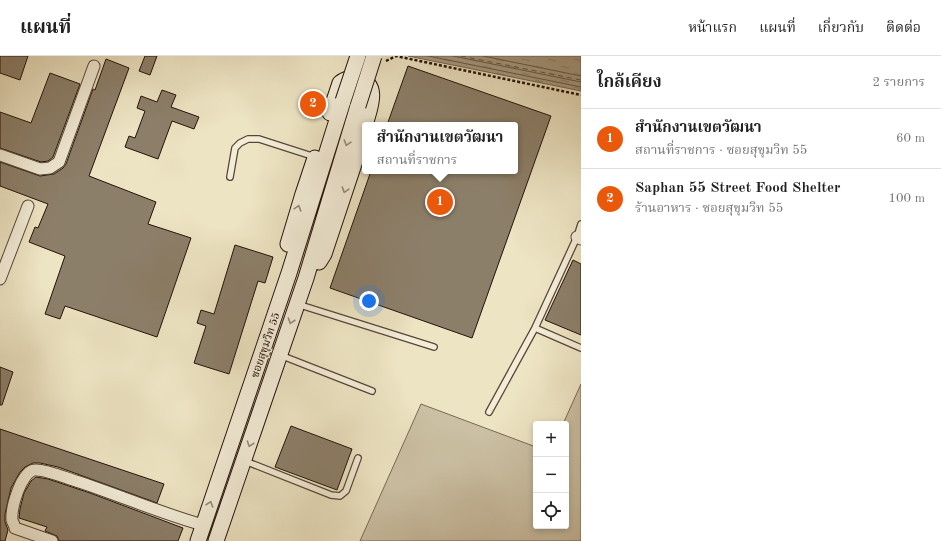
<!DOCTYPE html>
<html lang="th">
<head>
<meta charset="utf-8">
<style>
  body { margin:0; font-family:"Old Standard TT","Noto Serif Thai",serif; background:#f6f6f6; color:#222 }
  .controls { position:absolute; right:12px; bottom:12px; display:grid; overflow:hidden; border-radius:4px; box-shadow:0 2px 6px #0003 }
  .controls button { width:36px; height:36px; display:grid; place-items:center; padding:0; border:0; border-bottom:1px solid #e0e0e0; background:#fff; color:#222; font:20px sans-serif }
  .you { position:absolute; left:369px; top:245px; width:14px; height:14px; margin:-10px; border:3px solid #fff; border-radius:50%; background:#1a73e8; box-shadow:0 0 0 6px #1a73e833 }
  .badge { display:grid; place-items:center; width:26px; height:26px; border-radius:50%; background:#ea580c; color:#fff; font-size:13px; font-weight:700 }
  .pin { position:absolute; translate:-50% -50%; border:2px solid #fff; box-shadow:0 1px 4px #0006 }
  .popup { position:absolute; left:362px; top:66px; width:156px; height:52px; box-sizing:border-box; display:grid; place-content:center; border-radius:4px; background:#fff; filter:drop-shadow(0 1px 3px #0005); font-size:13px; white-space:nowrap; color:#767676 }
  .popup b { font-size:15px; color:#222 }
  .popup::after { content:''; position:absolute; left:50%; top:100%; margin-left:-8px; border:8px solid transparent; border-top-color:#fff }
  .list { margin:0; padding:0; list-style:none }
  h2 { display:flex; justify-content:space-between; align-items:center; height:52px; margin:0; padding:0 16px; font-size:17px }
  h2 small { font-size:13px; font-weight:400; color:#767676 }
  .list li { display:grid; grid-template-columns:26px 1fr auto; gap:12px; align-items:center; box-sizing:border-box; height:60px; padding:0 16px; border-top:1px solid #e0e0e0 }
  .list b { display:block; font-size:15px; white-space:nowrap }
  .list p { margin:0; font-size:13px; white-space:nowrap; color:#767676 }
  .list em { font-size:13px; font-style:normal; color:#767676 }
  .icon { flex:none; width:22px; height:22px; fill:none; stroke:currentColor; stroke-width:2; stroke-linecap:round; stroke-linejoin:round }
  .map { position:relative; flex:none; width:581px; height:485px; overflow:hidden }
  header { display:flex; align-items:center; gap:24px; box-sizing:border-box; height:56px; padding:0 20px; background:#fff; border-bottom:1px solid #e0e0e0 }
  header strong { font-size:19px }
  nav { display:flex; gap:22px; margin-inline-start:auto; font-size:14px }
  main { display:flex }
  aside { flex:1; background:#fff }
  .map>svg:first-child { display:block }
</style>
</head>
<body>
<header>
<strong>แผนที่</strong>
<nav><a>หน้าแรก</a><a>แผนที่</a><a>เกี่ยวกับ</a><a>ติดต่อ</a></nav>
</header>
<main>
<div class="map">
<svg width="581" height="485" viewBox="0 0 581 485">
  <defs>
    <pattern id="water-ripples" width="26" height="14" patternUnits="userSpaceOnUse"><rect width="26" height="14" fill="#a89d84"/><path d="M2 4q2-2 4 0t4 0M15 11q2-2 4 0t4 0" fill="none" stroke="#887f6a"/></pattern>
  </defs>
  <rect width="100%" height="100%" fill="#ede4c3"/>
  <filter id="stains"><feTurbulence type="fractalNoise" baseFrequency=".005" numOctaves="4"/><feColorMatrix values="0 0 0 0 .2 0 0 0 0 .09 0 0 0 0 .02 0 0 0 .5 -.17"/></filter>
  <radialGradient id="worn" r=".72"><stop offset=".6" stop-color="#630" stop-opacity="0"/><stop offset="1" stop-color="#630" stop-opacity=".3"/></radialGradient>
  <path fill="#cbc0a4" stroke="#776957" d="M581,328V485H360L421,348L536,391V470H566V368H563Z"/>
  <path fill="url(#water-ripples)" stroke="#736553" d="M408,0H581V35Z"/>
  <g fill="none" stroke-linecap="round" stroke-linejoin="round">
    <path stroke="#665847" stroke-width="1" d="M428,0L581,31
      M453,0L581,26
      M483,0L581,20"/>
    <path stroke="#5f5141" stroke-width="1" stroke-dasharray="5 4" stroke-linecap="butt" d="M461,0L581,24"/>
  </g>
  <path fill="#8c7f6a" stroke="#23120a" d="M0,0H28L20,24L0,17Z
    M145,0H157L150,19L139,15Z
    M106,3L129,12L89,120L156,146L148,168L191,182L157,281L65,250L60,263L45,258L65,200L29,186L35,171L38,172L48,148L0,130V106L40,120L54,118L63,112L66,108L93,33L95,34Z
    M408,10L551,60L472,282L330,232L371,115H515V69H387Z
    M50,17L80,28L53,101L48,105L41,106L0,92V56L31,67Z
    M162,34L176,39L171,51L199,61L194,73L172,65L158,103L125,91L129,80L135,82L145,55L137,52L141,40L157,46Z
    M235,189L273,201L265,227L258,225L229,318L194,307L206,270L197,267L201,254L214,258Z
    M573,204L581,208V279L545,264Z
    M0,311L13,316L2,349H0Z
    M291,370L352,393L337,434L275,411Z
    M0,373L164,428L157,447L58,411L40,407H33L25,411L20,416L11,432L5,458V466L8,474L5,485H0Z
    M36,421L48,423L90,437L183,472L178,485H59L57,480L45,475L47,471L19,462L20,453L24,437L31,425Z"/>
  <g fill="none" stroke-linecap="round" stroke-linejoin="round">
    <g stroke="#564638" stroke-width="8">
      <path id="service" d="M230,121L235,92L240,87L248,83H259L315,101
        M581,168L577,181L535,272L581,292
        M297,248L434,291
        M280,299L372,335
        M489,356L535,272
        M245,405L331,439L340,440L346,435L358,402"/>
    </g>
    <g stroke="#564638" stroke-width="13">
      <path id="minor" d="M0,99L40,113L50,112L59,106L94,10
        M577,181L581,183
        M0,223L28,150
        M52,485L15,472C15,470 13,467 12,464C11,452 21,415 35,414C45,413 66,422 76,425C119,439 160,457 203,469"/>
    </g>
    <g stroke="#23120a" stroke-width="17">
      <path id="secondary" d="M330,57L340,27C346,22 351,21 358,23C381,28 369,54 365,69
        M288,188L303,138L315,102
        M319,206L324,198L362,84L365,71
        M198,485L289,217L343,45
        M216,485L306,222L358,50"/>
    </g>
    <path stroke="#23120a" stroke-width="2.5" stroke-dasharray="3 2" stroke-linecap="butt" d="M386,5L396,0L581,39"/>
    <use href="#service" stroke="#f3edd8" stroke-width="5.5"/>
    <use href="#minor" stroke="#f3edd8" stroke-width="11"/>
    <use href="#secondary" stroke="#f3edd8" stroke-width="15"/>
    <g stroke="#23120a" stroke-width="17" stroke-linecap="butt">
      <path id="secondary-bridge" d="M343,45L358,0
        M358,50L374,0"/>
    </g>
    <use href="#secondary-bridge" stroke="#f3edd8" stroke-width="15"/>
  </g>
  <defs><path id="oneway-chevron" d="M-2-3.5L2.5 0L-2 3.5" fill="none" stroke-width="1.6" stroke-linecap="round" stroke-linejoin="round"/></defs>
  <g stroke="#958a7b">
    <use href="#oneway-chevron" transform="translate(347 87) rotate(107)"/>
    <use href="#oneway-chevron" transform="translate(345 134) rotate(108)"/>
    <use href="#oneway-chevron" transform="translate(298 152) rotate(-73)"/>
    <use href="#oneway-chevron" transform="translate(291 265) rotate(109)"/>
    <use href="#oneway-chevron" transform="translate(250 388) rotate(109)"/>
    <use href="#oneway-chevron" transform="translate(210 448) rotate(-71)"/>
  </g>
  <g text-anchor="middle" stroke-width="3" stroke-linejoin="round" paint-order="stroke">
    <g font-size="11" fill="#23120a" stroke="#f3edd8">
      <text transform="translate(265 289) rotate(-71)" y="4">ซอยสุขุมวิท 55</text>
    </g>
  </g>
  <rect width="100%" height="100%" filter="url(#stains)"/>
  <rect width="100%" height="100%" fill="url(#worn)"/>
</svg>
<div class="controls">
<button>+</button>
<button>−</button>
<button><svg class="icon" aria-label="locate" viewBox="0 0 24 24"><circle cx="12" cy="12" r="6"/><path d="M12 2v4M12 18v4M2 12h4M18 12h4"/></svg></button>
</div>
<div class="you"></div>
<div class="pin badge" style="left:440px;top:146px">1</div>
<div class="popup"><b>สำนักงานเขตวัฒนา</b>สถานที่ราชการ</div>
<div class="pin badge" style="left:313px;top:48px">2</div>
</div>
<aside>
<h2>ใกล้เคียง<small>2 รายการ</small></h2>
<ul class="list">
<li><span class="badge">1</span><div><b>สำนักงานเขตวัฒนา</b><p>สถานที่ราชการ · ซอยสุขุมวิท 55</p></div><em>60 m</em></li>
<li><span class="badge">2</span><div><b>Saphan 55 Street Food Shelter</b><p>ร้านอาหาร · ซอยสุขุมวิท 55</p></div><em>100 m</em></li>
</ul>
</aside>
</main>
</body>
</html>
